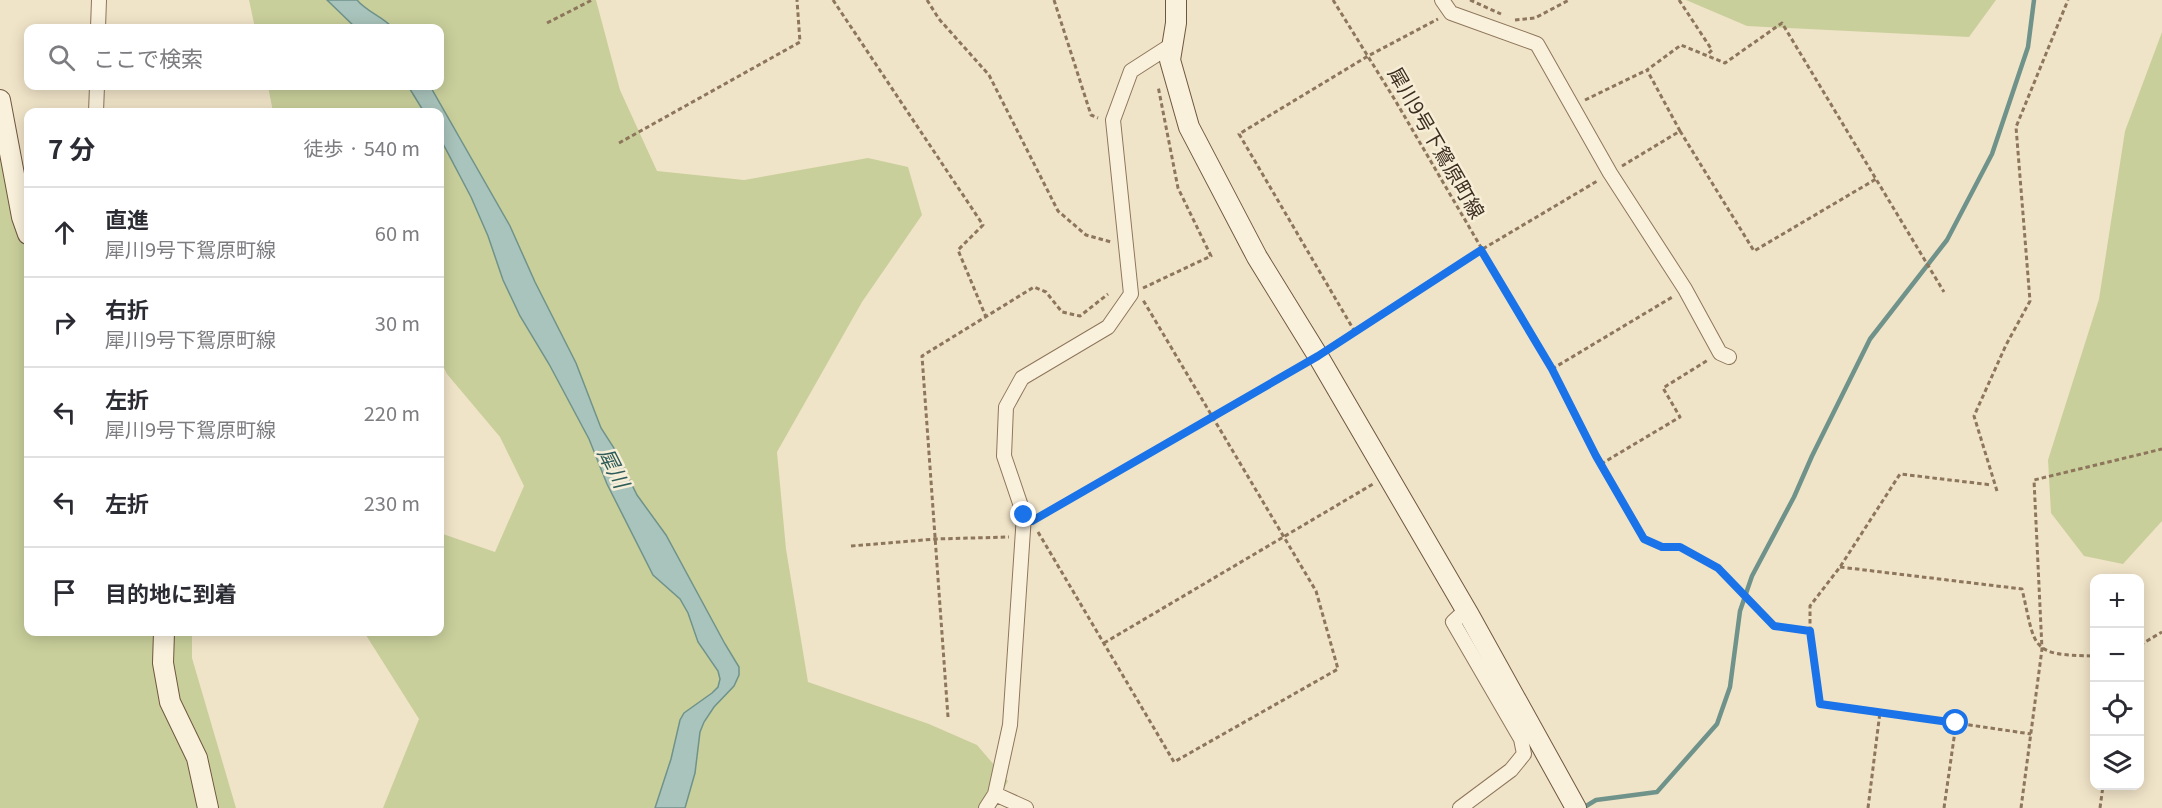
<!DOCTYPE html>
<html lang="ja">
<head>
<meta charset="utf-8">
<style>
  body { margin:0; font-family:Georgia,"Noto Sans JP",serif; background:#f7f7f7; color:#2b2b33 }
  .controls { position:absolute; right:18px; bottom:18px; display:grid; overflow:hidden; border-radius:12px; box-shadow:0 3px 15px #0003 }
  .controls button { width:54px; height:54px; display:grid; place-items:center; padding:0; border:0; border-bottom:2px solid #e1e1e2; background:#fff; color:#2b2b33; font:30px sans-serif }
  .stop { position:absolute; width:18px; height:18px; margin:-14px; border:4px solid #1a73e8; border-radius:50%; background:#fff }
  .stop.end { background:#1a73e8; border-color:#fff; box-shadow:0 2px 6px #0008 }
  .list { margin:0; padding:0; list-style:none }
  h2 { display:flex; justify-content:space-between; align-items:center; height:78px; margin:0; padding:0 24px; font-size:26px }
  h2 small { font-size:20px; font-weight:400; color:#7c7c81 }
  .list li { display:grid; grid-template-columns:39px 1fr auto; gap:18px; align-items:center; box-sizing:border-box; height:90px; padding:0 24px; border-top:2px solid #e1e1e2 }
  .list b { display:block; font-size:22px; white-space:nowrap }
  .list p { margin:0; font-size:20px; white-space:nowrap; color:#7c7c81 }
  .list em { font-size:20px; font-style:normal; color:#7c7c81 }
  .icon { flex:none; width:33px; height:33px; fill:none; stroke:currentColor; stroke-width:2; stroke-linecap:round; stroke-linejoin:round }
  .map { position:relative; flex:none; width:2162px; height:808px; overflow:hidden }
  .search { position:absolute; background:#fff; box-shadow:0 3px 15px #0003; left:24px; top:24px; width:420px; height:66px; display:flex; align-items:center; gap:15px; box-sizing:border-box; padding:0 21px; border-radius:12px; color:#7c7c81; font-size:22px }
  .panel { position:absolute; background:#fff; box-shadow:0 3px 15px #0003; left:24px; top:108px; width:420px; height:528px; border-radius:12px }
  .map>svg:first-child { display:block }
</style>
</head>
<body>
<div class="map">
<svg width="2162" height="808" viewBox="0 0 2162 808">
  <rect width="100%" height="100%" fill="#f0e4c8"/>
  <path fill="#c9cf9b" d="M249,0H596L620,90L657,171L744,180L868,158L908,167L922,215L862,302L777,452L786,549L808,682L929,724L977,745L1008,781L994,808H383L419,719L364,632H440V533L495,552L524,486L500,437L447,374L440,360V112H273L268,86H440V28H255Z
    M1686,0H1996L1969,37L1747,26Z
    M2162,32V521L2123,564L2084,556L2051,513L2048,460L2099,299L2125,131Z
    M0,100L15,184L28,198V632H192V658L236,808H0Z"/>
  <path fill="#a9c4bc" stroke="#6f938a" stroke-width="1.5" d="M327,0H357C367,12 382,16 393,28H356Z
    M408,86H430L510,226L535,282L576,363L601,428L614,448L637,495L666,535L725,644L739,667V675L734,686L714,707L704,722L700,732L695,773L685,808H655L671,759L680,720L684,713L712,693L718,687L720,679L718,671L698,642L688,613L680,599L653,575L607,484L589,439L549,364L520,316L503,280L488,236L471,197L440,138V112H424Z"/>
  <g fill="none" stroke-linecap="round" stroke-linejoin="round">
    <path stroke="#6f938a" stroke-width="4.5" d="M1583,808L1596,800L1657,792L1717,724L1730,687L1740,611L1752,576L1794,497L1812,456L1870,339L1947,240L1992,154L2028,47L2034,0"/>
    <g stroke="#8d765c" stroke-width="16">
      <path id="street" d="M1442,0L1451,13L1537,44L1610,173L1685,289L1720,353L1729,357
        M98,28L99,0
        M96,112L97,86
        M995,794L1026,808
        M986,808L995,794L1010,725L1024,515L1004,456L1006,407L1022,378L1108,327L1131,294L1113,120L1131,71L1173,44
        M1460,808L1511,770L1524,754L1521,739L1453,622L1466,610"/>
    </g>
    <g stroke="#6f573f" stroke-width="22">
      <path id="secondary" d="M1176,0V23L1170,60L1189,127L1257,257L1318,356L1469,615L1576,808
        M0,100L22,217L28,234
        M164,632L163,663L170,702L197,758L208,808"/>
    </g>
    <path stroke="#8d765c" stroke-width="3" stroke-dasharray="4.5 3" stroke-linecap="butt" d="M833,0L983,225L958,250L986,317
      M927,0L939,19L989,75L1058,211L1086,235L1111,242
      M1054,0L1091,115L1098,118
      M1333,0L1395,100L1552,369L1596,456L1645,539L1662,547H1680L1718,569L1774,626L1810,631L1820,703L2031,734
      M1470,0L1501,14
      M1679,0L1712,50L1707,55
      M1515,20L1535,18L1569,0
      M547,23L592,0
      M1585,100L1647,70
      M1680,131L1754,251L1876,179
      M619,143L800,42L797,0
      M1622,166L1680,131L1647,70L1681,45L1725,63L1782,23L1944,292
      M1143,288L1211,256L1178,188L1158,86
      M1355,332L1239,134L1368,56L1438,19
      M1332,347L1481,250L1599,180
      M1552,369L1674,296
      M1601,464L1680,417L1663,388L1708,360
      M1997,491L1974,416L2006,345L2030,301L2016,127L2068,0
      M1039,517L1303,364
      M1038,532L1174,762L1338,669L1316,591L1143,300
      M851,546L935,539L1009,537
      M1840,567L2022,589C2036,649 2029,655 2094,656
      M1810,631V606L1840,567L1900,474L1992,485
      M1104,643L1373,484
      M2140,645L2162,632
      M948,717L922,356L1034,287L1046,292L1062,312L1080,316L1108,294
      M1868,808L1880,712
      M1944,808L1956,724
      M2021,808L2042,649L2034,480L2162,449
      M2100,808L2103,786"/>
    <use href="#street" stroke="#faf1dc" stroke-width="14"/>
    <use href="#secondary" stroke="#faf1dc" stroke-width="20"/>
  </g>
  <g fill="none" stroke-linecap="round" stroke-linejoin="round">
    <path stroke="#1a73e8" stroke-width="8" d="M1024,515L1032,521L1318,356L1481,250L1552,369L1596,456L1644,539L1662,547H1680L1718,568L1774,626L1810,631L1820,704L1956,723"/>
  </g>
  <g text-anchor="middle" stroke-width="5" stroke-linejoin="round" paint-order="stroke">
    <g font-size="20" fill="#3d2e20" stroke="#f7eed8">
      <text transform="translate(1436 143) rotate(60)" y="7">犀川9号下鴛原町線</text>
    </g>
    <g font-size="21" font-style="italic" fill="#2f5d5a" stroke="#f7eed8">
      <text transform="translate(613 468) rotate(63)" y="7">犀川</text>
    </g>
  </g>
</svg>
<div class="controls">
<button>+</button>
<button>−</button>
<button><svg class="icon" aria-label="locate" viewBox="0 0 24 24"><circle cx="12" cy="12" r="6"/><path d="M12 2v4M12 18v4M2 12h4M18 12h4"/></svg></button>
<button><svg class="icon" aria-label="layers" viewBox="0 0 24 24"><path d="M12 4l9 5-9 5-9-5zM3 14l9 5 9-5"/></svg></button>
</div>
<div class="stop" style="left:1956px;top:723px"></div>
<div class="stop end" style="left:1024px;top:515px"></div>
<div class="search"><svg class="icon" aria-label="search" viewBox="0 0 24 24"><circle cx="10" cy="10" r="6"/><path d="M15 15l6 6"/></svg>ここで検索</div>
<section class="panel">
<h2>7 分<small>徒歩 · 540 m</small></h2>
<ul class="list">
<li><svg class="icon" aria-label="ahead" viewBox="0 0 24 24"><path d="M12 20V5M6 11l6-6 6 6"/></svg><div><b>直進</b><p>犀川9号下鴛原町線</p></div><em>60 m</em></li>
<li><svg class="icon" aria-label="right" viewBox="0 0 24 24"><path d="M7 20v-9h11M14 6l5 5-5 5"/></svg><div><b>右折</b><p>犀川9号下鴛原町線</p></div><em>30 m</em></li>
<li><svg class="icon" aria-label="left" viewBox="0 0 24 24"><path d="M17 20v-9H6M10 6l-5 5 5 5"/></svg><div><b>左折</b><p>犀川9号下鴛原町線</p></div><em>220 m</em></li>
<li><svg class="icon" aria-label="left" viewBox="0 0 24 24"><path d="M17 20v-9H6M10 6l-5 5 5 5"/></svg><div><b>左折</b></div><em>230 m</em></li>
<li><svg class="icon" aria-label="arrive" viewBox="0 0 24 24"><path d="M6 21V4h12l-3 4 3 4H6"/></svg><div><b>目的地に到着</b></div></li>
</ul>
</section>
</div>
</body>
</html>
